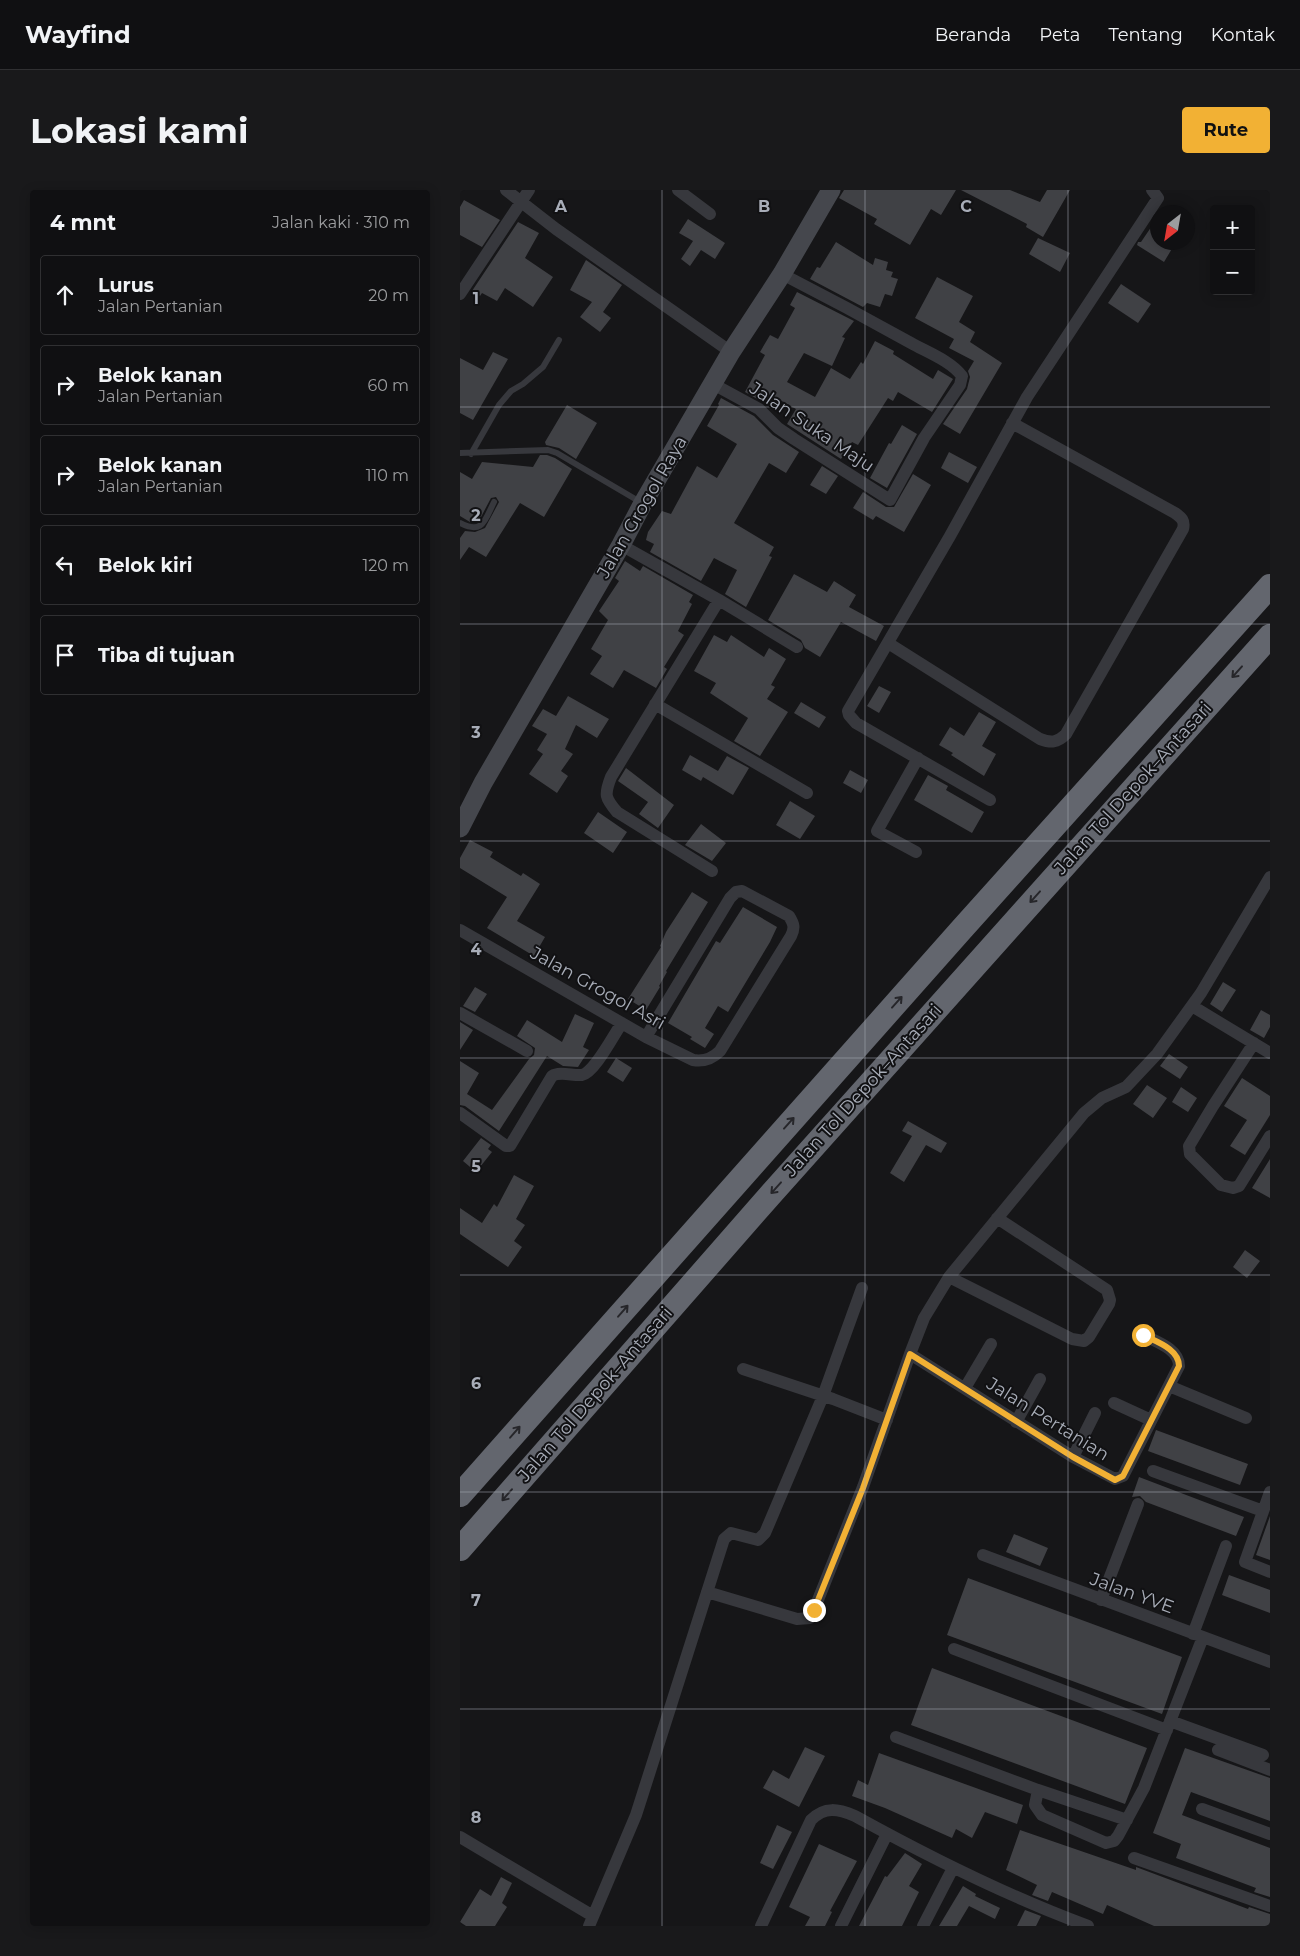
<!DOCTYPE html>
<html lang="id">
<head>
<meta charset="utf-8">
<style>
  body { margin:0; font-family:Montserrat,sans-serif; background:#19191b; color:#f1f3f6 }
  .controls { position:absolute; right:15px; top:15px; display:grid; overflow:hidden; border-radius:5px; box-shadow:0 2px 12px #0003 }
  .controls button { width:45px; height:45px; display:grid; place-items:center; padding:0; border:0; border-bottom:1px solid #303032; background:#101012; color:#f1f3f6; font:25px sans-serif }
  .compass { position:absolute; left:690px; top:15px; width:45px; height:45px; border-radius:50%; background:#101012; box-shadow:0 2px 12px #0003; rotate:211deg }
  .stop { position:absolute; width:15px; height:15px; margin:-11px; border:4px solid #f2b134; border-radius:50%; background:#fff }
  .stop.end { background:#f2b134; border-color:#fff; box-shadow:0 1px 5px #0008 }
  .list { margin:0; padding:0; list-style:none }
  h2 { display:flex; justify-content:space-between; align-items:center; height:65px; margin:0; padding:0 20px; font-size:21px }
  h2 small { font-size:16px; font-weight:400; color:#9c9d9f }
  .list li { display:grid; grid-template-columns:32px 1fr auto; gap:15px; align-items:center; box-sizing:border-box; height:80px; margin:0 10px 10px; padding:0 10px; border:1px solid #303032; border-radius:5px }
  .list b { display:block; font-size:19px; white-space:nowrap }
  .list p { margin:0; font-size:16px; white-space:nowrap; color:#9c9d9f }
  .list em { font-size:16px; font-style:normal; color:#9c9d9f }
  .icon { flex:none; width:28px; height:28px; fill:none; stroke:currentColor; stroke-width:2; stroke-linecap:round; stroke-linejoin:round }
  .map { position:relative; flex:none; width:810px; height:1736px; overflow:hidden; border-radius:5px }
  header { display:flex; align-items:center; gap:30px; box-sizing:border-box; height:70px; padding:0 25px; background:#101012; border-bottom:1px solid #303032 }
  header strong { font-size:24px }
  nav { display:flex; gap:28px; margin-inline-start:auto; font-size:18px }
  .intro { display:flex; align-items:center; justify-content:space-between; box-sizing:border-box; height:120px; padding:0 30px }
  h1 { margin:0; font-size:35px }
  .button { padding:12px 22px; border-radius:5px; background:#f2b134; color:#111; font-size:18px; font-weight:700 }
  main { display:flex; gap:30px; padding:0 30px }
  aside { flex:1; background:#101012; border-radius:5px; box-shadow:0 2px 12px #0003 }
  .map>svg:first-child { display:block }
</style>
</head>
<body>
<header>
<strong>Wayfind</strong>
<nav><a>Beranda</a><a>Peta</a><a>Tentang</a><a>Kontak</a></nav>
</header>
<div class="intro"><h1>Lokasi kami</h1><a class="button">Rute</a></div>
<main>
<aside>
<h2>4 mnt<small>Jalan kaki · 310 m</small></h2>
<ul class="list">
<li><svg class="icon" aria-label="ahead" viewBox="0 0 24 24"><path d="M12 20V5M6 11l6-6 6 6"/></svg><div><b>Lurus</b><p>Jalan Pertanian</p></div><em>20 m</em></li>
<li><svg class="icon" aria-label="right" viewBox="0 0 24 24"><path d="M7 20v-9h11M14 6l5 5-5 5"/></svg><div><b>Belok kanan</b><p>Jalan Pertanian</p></div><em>60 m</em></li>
<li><svg class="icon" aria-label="right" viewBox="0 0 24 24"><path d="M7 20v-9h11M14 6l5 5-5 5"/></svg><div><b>Belok kanan</b><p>Jalan Pertanian</p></div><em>110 m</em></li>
<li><svg class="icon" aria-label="left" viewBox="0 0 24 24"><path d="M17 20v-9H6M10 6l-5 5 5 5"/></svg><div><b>Belok kiri</b></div><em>120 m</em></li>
<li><svg class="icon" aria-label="arrive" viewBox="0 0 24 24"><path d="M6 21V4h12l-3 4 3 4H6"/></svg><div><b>Tiba di tujuan</b></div></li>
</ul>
</aside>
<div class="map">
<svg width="810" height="1736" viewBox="0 0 810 1736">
  <rect width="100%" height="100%" fill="#161618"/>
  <path fill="#404145" d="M384,0H496L481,25L471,19L450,55L414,34L417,29L379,8Z
    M501,0H550L580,12L587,0H610L583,47L566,37L567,34Z
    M4,10L40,30L22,57L0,45V17Z
    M698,27V52H716L704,72L677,55L678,52H681Z
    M228,29L265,53L255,69L241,60L230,76L221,69L233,51L219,43Z
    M58,32L79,43L65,68L93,87L73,117L45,98L37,111L22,103L20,106L12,101Z
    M578,48L610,63L600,82L569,64Z
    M376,52L413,75L415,68L428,72L426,80L433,82L431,87L438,89L432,106L425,104L420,117L407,113L403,117L350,89L357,77L360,78Z
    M126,70L162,95L143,122L151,128L140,142L120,127L132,112L110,100Z
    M477,87L513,106L499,132L515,142L510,152L542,173L500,244L483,234L507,199L510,187L508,181L514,171L489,158L494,149L455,128Z
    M661,94L691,114L678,133L648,113Z
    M337,102L394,131L382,147L385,148L372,176L344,163L327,192L355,207L371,178L390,189L401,172L403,174L415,151L434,161L433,164L473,189L478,180L493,189L472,222L438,202L433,211L428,208L398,255L392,252L381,269L327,234L336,219L311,205L306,214L285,202L305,165L300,162L310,145L318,149L335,118L330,115Z
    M33,162L48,169L13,230L0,223V168L23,180Z
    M261,208L294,226L313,245L339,262L326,283L309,273L274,333L314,357L309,366L312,367L286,417L265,404L277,380L254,368L241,391L190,362L194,354L186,350L188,342L202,321L211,324L237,276L257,288L277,254L247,236L259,215L258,214Z
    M107,215L137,233L116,269L99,258L86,255L85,252Z
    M442,235L457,244L427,298L410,288L429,253L431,254Z
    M489,262L517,277L508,293L481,278Z
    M80,265H87L95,268L112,279L84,327L60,313L26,367L9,357L0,370V348L5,341L15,342L25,338L39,312L36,307L31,308L21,327L16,332H10L0,326V282L12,289L22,272L73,277Z
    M362,276L378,286L366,304L350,295Z
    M453,284L471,295L444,342L416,326L413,330L393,318L403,302L426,317H434Z
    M165,371L180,381L183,376L233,405L229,412L232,414L218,441L224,445L204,477L207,479L196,498L164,480L153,498L130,484L142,466L131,459L148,430L139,421L159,391L155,388Z
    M334,384L367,402L374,391L396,405L389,417L424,436L416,451L381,432L360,467L345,458L341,450L308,430Z
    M254,445L267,452L271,445L304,467L309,458L326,469L311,495L315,497L307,509L328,522L300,566L274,551L288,528L250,503L256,493L234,481Z
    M419,496L431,502L419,523L407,516Z
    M108,506L149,529L137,548L116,535L105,559L113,564L101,581L108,586L97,603L69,584L83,564L77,560L87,544L72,536L83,519L96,526Z
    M341,512L366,527L359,538L334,523Z
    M519,522L536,532L522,556L536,564L524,586L491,565L493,563L479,555L490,537L504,546Z
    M230,565L258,581L267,566L289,578L273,605L243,587L241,591L222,580Z
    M166,578L214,615L198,638L179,624L188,612L158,591Z
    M390,580L408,590L401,603L383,593Z
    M468,585L488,596L486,600L524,622L512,643L454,610Z
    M330,611L355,626L340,649L316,635Z
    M138,622L167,642L153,663L124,643Z
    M241,634L266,653L252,671L225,655Z
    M10,650L33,662L30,667L61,686L63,683L80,694L57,731L85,747L74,766L27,738L47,707L0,678V668Z
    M232,702L248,712L206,781L207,782L199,796L200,797L186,820L168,809L201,757L200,756L206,742Z
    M283,717L317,737L310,752L268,822L258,816L245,838L254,844L245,858L230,849L232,847L208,833L256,751L260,753Z
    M763,792L776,800L762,822L750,814Z
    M15,797L27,804L15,822L3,816Z
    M801,820L810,825V837L804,848L790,840Z
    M115,824L134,833L123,857L129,860L118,877L103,876L87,866L39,941L5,916L0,915V871L19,883L7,904L32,920L69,869L74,865L75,858L57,846L67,830L102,852Z
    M0,832L13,840L0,860Z
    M709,864L728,877L720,889L700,876Z
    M156,868L172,878L163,892L147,882Z
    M782,888L810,906V925L785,965L770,956L787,930L764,916Z
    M687,895L707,908L693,928L673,914Z
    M721,897L737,908L728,922L712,912Z
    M448,931L487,953L481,963L466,955L444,992L430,983L452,946L442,941Z
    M21,948L31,955L28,959L32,962L16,982L3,971Z
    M810,969V1008L792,998Z
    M54,985L74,996L56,1029L65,1035L54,1051L62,1057L48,1077L0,1044V1018L22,1033L34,1014L37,1017Z
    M785,1060L800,1071L787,1088L773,1077Z
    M696,1240L788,1274L780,1295L688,1261Z
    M679,1287L784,1327L776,1346L686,1312L680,1306L672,1307Z
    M810,1326V1370L796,1365Z
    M554,1344L588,1358L580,1376L546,1362Z
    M769,1385L810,1400V1423L762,1405Z
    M508,1388L722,1467L702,1524L487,1445Z
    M472,1478L687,1558L665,1614L451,1535Z
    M345,1557L365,1566L339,1617L303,1598L313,1580L329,1589Z
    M725,1558L810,1588V1631L731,1602L722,1625L810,1658V1707L794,1702L796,1698L716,1668L721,1654L693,1643Z
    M419,1563L563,1615L557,1634L525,1622L512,1648L496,1639L492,1648L425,1618L392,1606L398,1590L408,1595Z
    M317,1635L332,1642L313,1679L300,1673Z
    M560,1640L676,1680V1677L788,1719L789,1717L810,1724V1736H694L647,1715L643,1724L592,1702L588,1711L572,1705L577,1695L546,1680Z
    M359,1654L397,1671L370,1721L372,1722L365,1736H345L350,1727L329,1717Z
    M445,1663L462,1674L449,1696L459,1702L442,1736H399L425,1686L427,1687Z
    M41,1687L52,1693L42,1713L47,1717L35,1736H6L0,1732L20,1699L31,1706Z
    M503,1696L516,1704L515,1706L540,1718L535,1729L509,1716L497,1736H479Z
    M565,1720L581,1726L576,1736H557Z"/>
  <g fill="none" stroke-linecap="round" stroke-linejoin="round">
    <path stroke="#37383d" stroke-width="6" d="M0,263L88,260L97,263L182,313
      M11,264L39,215L51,201L63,194L83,177L99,150
      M0,333C23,345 25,330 34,312"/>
    <path stroke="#37383d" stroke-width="12" d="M46,0L96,39L271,162
      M218,0L250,24
      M0,104L69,0
      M253,194L299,219L318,238L334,249L430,310L464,248L500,195L502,186C491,171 467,162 451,153C408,129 365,106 322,84
      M161,355L259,410L337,457
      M428,453L580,549C591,553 597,553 606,544L723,339C725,331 722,328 715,323L552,233
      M195,514L347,603
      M530,610L396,533L389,525L388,521L490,346L567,207L698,8L692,0
      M456,662L417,641L458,568
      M252,681L157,622C145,608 144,605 151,587L259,410
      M0,740L186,847L233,870C244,872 252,869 260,861L331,746C335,738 334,734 329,726L282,701L276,702L270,708L186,847
      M732,816L810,863
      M0,823L67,861
      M794,853L753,916L729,956L730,964L761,995L773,998L779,996L810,946
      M0,923L46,956H50L92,886C100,881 113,886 122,885C135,882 154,844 162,833
      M489,1087L612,1149L624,1151L629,1147L649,1114L650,1110L647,1100L537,1028
      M450,1164L613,1267L655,1289L663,1286L719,1176C719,1159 697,1152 683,1145
      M283,1179L373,1209L427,1230
      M709,1196L786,1228
      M505,1198L531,1154
      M654,1213L691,1230
      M556,1232L580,1189
      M613,1267L635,1223
      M693,1281L803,1321
      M810,1302L785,1372L810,1382
      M523,1365L810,1472
      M247,1402L337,1429L350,1428L354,1420L403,1297L450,1164L464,1128L489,1087L624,923L642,908L666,897L697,864L741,803L810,687
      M641,1410L678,1314
      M733,1444L766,1356
      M494,1459L707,1540
      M710,1531L803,1565
      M436,1547L578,1600L667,1630
      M758,1560L810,1580
      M578,1600L575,1615L582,1625L646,1653L654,1651L658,1646L684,1598L743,1447
      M742,1619L810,1644
      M0,1647L133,1726
      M674,1668L810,1716
      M129,1736L176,1625L264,1349L271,1343L298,1350L305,1343L363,1206L402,1098
      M301,1736L351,1630C365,1616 378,1619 395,1626C471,1668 547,1706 628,1736
      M381,1736L427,1644
      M463,1736L493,1678"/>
    <path stroke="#45474d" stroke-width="19" d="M0,638L23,593L161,355L183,313L271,162L322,84L371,0"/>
    <path stroke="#63666e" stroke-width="24" d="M0,1305L501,740L810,396
      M0,1359L312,1003L810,446"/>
  </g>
  <defs><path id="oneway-shaft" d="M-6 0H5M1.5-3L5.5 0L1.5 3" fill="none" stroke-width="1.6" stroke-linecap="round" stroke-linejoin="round" transform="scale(1.25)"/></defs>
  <g stroke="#26262a">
    <use href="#oneway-shaft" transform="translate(777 482) rotate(132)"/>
    <use href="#oneway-shaft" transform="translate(575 707) rotate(132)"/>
    <use href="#oneway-shaft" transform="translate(437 812) rotate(-48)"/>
    <use href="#oneway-shaft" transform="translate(329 933) rotate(-48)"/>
    <use href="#oneway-shaft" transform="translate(316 998) rotate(132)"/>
    <use href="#oneway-shaft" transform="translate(163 1121) rotate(-49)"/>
    <use href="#oneway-shaft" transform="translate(55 1242) rotate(-49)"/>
    <use href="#oneway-shaft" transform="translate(47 1305) rotate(131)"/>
  </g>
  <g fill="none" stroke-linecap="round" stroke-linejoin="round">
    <path stroke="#f2b134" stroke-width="6" d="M354,1420L403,1298L450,1164L613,1267L655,1290L663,1286L719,1176C719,1159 697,1152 683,1145"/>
  </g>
  <path fill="none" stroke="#a8adb8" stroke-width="1" stroke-opacity="0.55" d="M202,0V1736M405,0V1736M608,0V1736M0,217H810M0,434H810M0,651H810M0,868H810M0,1085H810M0,1302H810M0,1519H810"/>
  <g text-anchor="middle" stroke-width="4" stroke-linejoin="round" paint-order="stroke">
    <g font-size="18" fill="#a8adb8" stroke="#111113">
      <text transform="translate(352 237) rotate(34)" y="6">Jalan Suka Maju</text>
      <text transform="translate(182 317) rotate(-60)" y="6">Jalan Grogol Raya</text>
      <text transform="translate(673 598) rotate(-48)" y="6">Jalan Tol Depok–Antasari</text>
      <text transform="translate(138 798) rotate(29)" y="6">Jalan Grogol Asri</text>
      <text transform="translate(403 900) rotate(-48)" y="6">Jalan Tol Depok–Antasari</text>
      <text transform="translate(135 1204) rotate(-49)" y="6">Jalan Tol Depok–Antasari</text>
      <text transform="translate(588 1229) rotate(32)" y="6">Jalan Pertanian</text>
      <text transform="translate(672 1403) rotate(20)" y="6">Jalan YVE</text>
    </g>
  </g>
  <g font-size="16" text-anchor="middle" font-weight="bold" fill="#a8adb8" stroke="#111113" stroke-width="4" stroke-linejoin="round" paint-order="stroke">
    <text x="101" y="22">A</text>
    <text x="304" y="22">B</text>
    <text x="506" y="22">C</text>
    <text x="16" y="114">1</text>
    <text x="16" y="331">2</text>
    <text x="16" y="548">3</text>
    <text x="16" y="765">4</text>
    <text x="16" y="982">5</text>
    <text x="16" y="1199">6</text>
    <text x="16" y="1416">7</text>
    <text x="16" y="1633">8</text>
  </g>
</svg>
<div class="controls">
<button>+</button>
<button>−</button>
</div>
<svg class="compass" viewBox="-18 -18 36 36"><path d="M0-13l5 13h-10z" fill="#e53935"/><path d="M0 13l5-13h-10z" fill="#9c9d9f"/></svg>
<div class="stop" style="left:683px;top:1145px"></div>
<div class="stop end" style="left:354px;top:1420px"></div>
</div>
</main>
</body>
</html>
